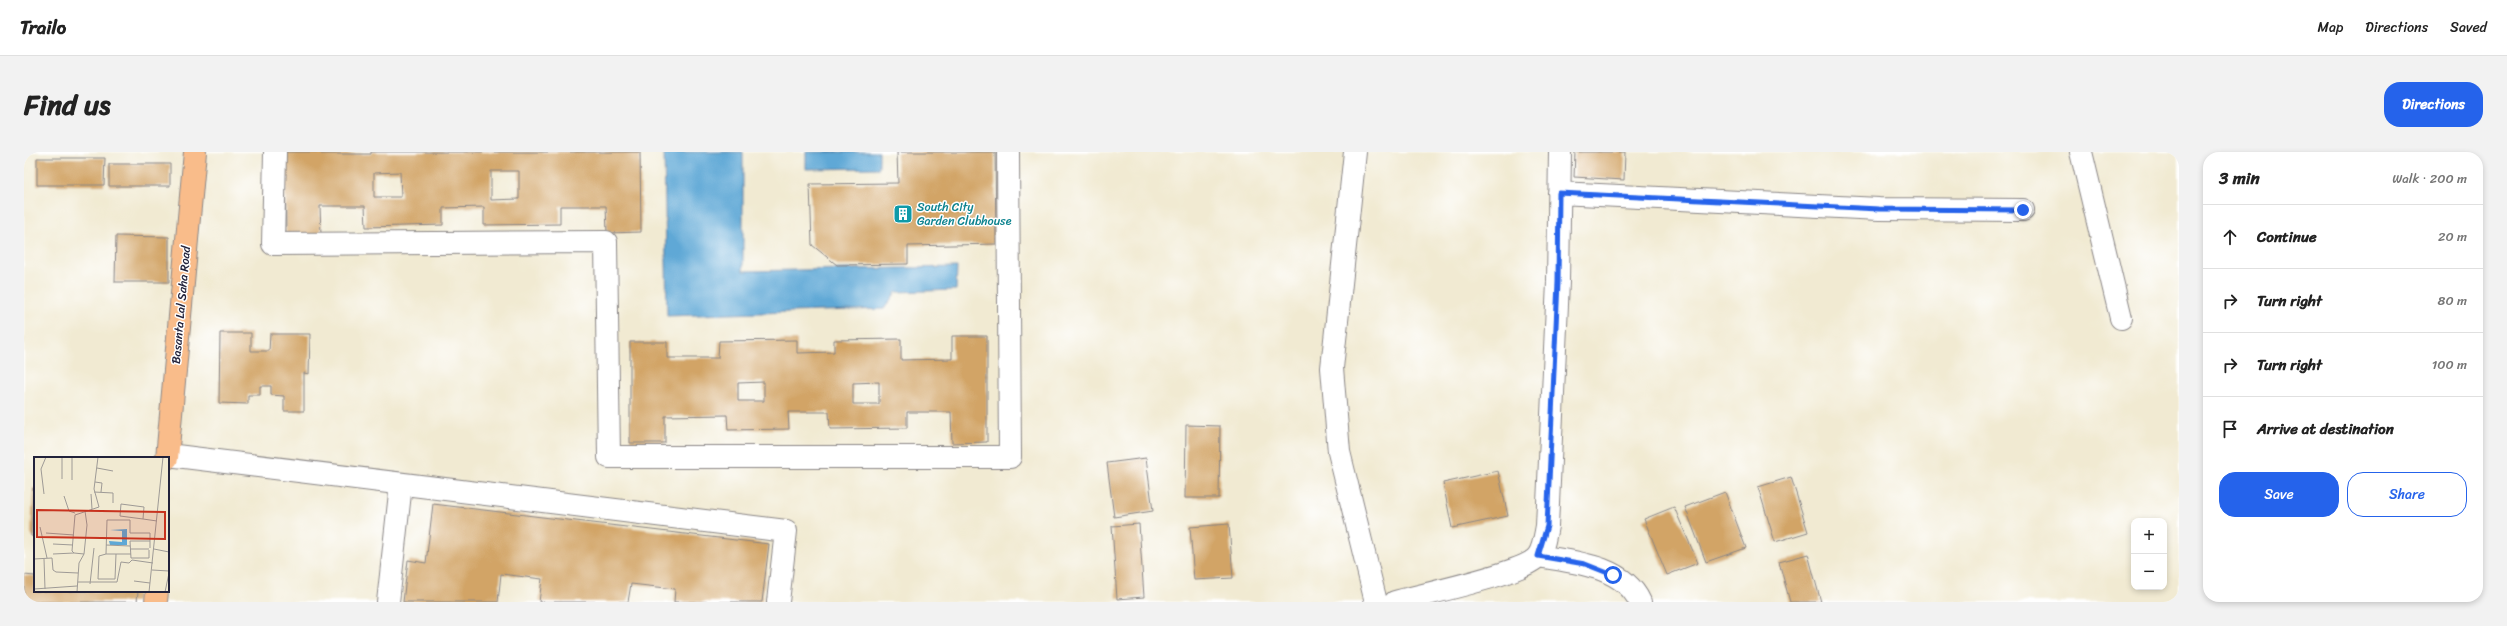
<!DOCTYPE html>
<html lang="en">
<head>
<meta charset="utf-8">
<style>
  body { margin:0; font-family:Sriracha,sans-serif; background:#f2f2f2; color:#222 }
  .controls { position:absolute; right:12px; bottom:12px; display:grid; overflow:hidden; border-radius:8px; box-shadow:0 2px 6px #0003 }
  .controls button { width:36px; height:36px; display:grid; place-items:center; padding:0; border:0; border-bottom:1px solid #e0e0e0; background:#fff; color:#222; font:20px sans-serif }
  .stop { position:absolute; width:12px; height:12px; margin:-9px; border:3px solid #2563eb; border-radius:50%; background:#fff }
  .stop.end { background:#2563eb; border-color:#fff; box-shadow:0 1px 4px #0008 }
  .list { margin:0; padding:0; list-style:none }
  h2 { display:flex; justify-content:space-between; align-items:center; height:52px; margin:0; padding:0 16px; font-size:17px }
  h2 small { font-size:13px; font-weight:400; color:#767676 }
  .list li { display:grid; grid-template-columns:26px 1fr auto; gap:12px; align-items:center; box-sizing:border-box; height:64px; padding:0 16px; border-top:1px solid #e0e0e0 }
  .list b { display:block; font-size:15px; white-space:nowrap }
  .list em { font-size:13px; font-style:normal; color:#767676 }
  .actions { display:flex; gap:8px; padding:12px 16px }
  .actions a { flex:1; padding:9px 0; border:1px solid #2563eb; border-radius:16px; text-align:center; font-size:14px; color:#2563eb }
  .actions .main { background:#2563eb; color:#fff }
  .icon { flex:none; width:22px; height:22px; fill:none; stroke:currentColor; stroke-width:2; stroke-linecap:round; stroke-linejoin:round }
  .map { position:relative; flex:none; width:2155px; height:450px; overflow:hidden; border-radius:16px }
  header { display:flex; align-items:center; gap:24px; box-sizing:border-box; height:56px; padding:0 20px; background:#fff; border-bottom:1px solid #e0e0e0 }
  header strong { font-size:19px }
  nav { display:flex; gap:22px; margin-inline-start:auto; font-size:14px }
  .intro { display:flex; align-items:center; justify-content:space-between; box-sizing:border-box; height:96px; padding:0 24px }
  h1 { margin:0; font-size:28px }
  .button { padding:10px 18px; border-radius:16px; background:#2563eb; color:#fff; font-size:14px; font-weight:700 }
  main { display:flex; gap:24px; padding:0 24px }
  aside { flex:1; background:#fff; border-radius:16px; box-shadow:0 2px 6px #0003 }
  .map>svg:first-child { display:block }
</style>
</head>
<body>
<header>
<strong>Trailo</strong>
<nav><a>Map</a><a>Directions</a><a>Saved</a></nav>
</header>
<div class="intro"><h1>Find us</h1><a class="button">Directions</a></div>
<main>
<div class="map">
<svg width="2155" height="450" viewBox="0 0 2155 450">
  <rect width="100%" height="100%" fill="#fff"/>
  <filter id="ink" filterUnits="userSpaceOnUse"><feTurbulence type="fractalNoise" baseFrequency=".025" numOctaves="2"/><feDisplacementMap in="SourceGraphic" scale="8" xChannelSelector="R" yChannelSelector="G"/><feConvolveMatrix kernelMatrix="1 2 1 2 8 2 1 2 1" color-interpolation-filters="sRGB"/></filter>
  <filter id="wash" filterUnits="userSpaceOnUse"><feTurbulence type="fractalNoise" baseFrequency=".012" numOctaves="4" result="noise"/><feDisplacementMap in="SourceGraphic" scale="16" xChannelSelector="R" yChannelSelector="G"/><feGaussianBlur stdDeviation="0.9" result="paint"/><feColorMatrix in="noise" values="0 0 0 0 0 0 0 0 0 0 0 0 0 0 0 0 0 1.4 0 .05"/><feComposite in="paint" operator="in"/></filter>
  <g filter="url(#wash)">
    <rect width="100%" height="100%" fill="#f1ead2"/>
    <path fill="#5ea8d6" stroke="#406588" d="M640,0H719V119L933,115L932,138L872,140L860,157L643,164Z
      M782,0H855V16L782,17Z"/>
    <g id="blocks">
      <path fill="#d2a466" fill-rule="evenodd" d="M261,0H296L297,2H347V0H616L617,80L583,81L582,54H536V72L460,73V55L419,56V73L342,75L341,54H296L297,83L262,84ZM467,19H495V47L467,48ZM376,20L377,45H350V21Z
        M873,0H971L972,92L884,94V112L813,113L788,93L786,32L874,31Z
        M1551,0H1601L1600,28L1550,25Z
        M13,6H81L80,33H13Z
        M85,12H146V34H85Z
        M92,84L145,85V130H91Z
        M196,181H227V199H245L246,182H286L285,222L280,221V259H260V244L247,243V234H236V243H224V252L195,251Z
        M928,184H963V290L928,291L927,260H883V276L806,277L805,260H764L765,277L704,278L703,263L641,264V291H606V190H643V206H694L695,189L773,188V201L810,200V188L877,187V208L928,207ZM740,230V249H714V231ZM855,230V252H829V231Z
        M1162,273L1196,274L1195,346H1161Z
        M1122,306L1129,359L1090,365L1083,311Z
        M1474,319L1484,364L1428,376L1419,331Z
        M1767,325L1784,380L1751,390L1734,335Z
        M9,336H11V385L7,384Z
        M1701,340L1722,396L1682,410L1661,355Z
        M409,352L745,392L738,450H650L651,437L607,432L604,450H515L518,427L477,422L474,450H379L384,408L402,411Z
        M1650,355L1674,411L1643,423L1620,367Z
        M1115,372L1120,445L1093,447L1088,374Z
        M1205,372L1209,426L1170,428L1166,375Z
        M1784,402L1797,450H1766L1755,410Z
        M0,423L11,424V439H114L113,450H0Z"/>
    </g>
  </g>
  <g filter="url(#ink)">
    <use href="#blocks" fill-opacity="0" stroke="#8a8686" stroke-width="1"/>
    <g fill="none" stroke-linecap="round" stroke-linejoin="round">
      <g stroke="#8a8686" stroke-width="24">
        <path id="minor" d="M251,0L249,92L582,90L585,305H986L984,0
          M1331,0L1308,216L1315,300L1352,450
          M2057,0L2097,166
          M1535,41L1855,57L1999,58
          M144,303L762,379L754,450
          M1514,404C1549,410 1599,413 1616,450
          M364,450L377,332
          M1371,450C1396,443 1502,421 1514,404C1520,396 1521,383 1523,374L1534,130L1536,0"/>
      </g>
      <g stroke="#8a8686" stroke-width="24">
        <path id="major" d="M143,306L171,0
          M132,450L133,439"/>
      </g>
      <use href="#minor" stroke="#fff" stroke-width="22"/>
      <use href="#major" stroke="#f9bc8a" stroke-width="22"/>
    </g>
  </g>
  <g fill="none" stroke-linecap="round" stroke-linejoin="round" filter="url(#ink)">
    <path stroke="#2563eb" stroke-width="5" d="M1589,423L1561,412L1514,404L1523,374L1534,130L1535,41L1855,57L1999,58"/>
  </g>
  <defs>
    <g id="building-square" transform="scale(1)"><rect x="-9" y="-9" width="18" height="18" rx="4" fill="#0f9aa8" stroke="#fff"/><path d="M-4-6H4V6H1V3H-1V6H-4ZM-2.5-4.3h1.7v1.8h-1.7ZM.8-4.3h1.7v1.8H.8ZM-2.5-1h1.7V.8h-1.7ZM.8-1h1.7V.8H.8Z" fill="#fff"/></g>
  </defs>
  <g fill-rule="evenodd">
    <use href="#building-square" x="879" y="62"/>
  </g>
  <g text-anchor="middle" stroke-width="3" stroke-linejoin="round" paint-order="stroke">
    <g font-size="12" fill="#0d838f" stroke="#fff" text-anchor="start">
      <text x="893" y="59">South City<tspan x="893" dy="14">Garden Clubhouse</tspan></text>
    </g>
    <g font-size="12" fill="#22223b" stroke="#fff">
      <text transform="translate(157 153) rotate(-85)" y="4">Basanta Lal Saha Road</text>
    </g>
  </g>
  <g transform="translate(10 305)">
    <rect width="135" height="135" fill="#f1ead2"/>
    <path d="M93,72V88H76L75,84L88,85V74L76,73Z" fill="#5ea8d6"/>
    <path fill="none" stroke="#9e9a96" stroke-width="1" d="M28,0V22M63,11L79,14M38,23V0M61,25L68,26L67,35M60,35L79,36V46M10,37L7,12L12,0M57,37L58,52M30,39L35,54L41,56M109,62L86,59L87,47L110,50L109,62L123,64M6,70L13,101M12,76L40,78M19,87L39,88M72,88L96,89M97,92H115M120,92L135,95M115,93V101H97L96,84H116M19,97L40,96M50,97L53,68L51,54M72,97L73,63H96V76H116V91M82,97L81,122H64L65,99L72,97H97M0,102L18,101L19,113L22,115L44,116M10,102L11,132M118,113L135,114M100,124L116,126M44,125H83L87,105L95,106L98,103L119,106M56,127L60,91M0,132L43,129M43,135L45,106L50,97L40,96L38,94L41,58L65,50L60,32L64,0M115,135L129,0M131,135L135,116"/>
    <path fill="#c8321e" fill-opacity="0.15" stroke="#c8321e" stroke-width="2" d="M3,53L131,55V82L3,80Z"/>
    <rect width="135" height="135" fill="none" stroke="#22223b" stroke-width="2"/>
  </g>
</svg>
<div class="controls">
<button>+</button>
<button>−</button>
</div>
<div class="stop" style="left:1589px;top:423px"></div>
<div class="stop end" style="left:1999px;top:58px"></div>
</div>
<aside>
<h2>3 min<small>Walk · 200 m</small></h2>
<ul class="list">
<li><svg class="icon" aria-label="ahead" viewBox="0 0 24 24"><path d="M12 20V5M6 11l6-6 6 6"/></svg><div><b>Continue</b></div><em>20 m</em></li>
<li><svg class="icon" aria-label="right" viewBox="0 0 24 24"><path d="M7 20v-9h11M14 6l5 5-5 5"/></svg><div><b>Turn right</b></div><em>80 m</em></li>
<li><svg class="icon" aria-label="right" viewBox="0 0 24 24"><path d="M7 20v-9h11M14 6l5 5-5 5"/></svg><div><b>Turn right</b></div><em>100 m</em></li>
<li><svg class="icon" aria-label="arrive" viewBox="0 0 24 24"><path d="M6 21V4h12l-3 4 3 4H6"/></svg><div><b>Arrive at destination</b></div></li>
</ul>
<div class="actions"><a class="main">Save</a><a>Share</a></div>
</aside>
</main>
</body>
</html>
